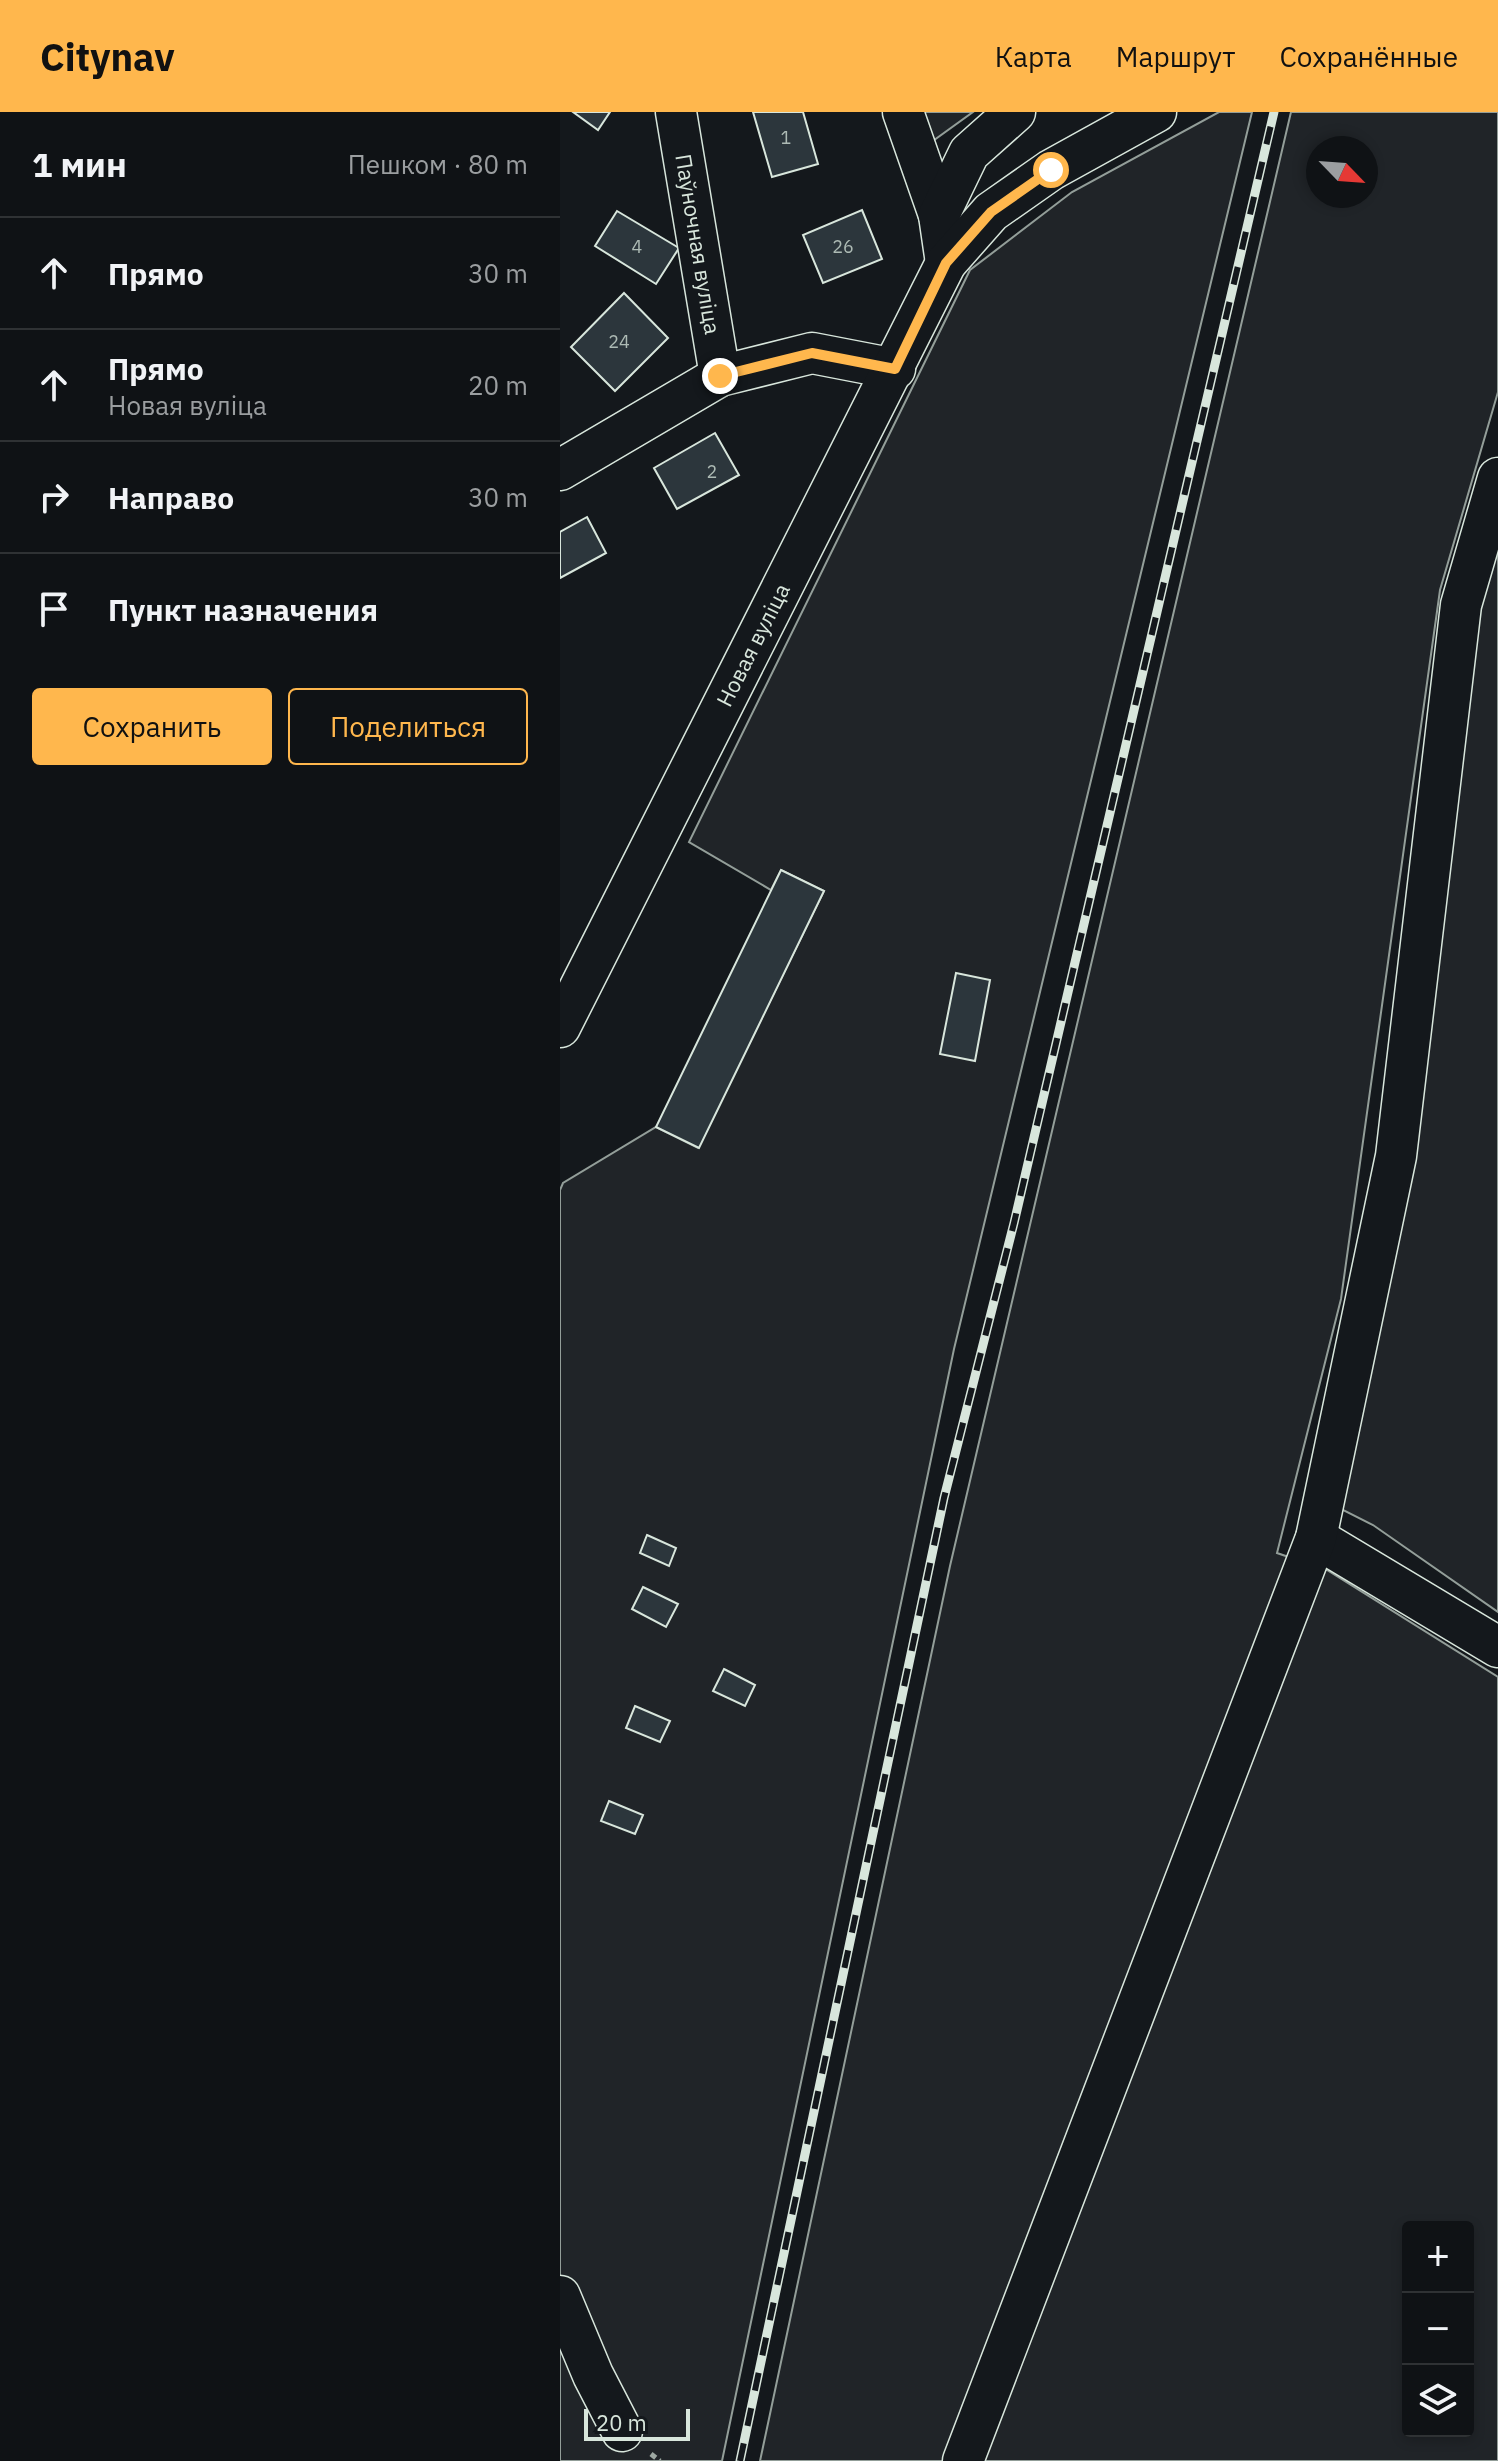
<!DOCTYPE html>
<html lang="ru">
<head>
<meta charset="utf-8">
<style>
  body { margin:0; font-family:"IBM Plex Sans",sans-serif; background:#1d2022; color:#f1f3f6 }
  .controls { position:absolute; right:24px; bottom:24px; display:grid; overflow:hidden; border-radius:8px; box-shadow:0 4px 12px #0003 }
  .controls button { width:72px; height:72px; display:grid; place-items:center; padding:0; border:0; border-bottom:2px solid #2f3234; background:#0f1215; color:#f1f3f6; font:40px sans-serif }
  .compass { position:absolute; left:746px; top:24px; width:72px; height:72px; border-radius:50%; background:#0f1215; box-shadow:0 4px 12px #0003; rotate:115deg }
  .scale { position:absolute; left:24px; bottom:20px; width:106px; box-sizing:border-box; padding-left:8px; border:4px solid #d8e6dc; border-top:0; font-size:22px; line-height:28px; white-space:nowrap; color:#d8e6dc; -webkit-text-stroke:6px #14181c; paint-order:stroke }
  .stop { position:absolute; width:24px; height:24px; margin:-18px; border:6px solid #ffb74d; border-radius:50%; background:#fff }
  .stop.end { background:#ffb74d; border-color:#fff; box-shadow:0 2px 8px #0008 }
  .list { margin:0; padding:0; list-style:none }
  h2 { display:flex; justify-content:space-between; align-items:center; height:104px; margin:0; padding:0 32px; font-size:34px }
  h2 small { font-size:26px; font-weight:400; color:#9b9ea0 }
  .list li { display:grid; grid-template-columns:52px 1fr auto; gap:24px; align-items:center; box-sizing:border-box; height:112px; padding:0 32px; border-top:2px solid #2f3234 }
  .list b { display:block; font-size:30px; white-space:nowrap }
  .list p { margin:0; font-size:26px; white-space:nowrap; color:#9b9ea0 }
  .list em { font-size:26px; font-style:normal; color:#9b9ea0 }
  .actions { display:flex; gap:16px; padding:24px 32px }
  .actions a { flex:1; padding:18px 0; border:2px solid #ffb74d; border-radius:8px; text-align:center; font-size:28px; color:#ffb74d }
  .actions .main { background:#ffb74d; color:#111 }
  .icon { flex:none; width:44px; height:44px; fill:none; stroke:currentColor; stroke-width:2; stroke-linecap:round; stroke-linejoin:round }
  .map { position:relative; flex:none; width:938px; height:2349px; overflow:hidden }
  header { display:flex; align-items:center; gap:48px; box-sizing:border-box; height:112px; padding:0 40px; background:#ffb74d; color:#111 }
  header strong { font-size:38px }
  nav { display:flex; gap:44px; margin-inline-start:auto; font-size:28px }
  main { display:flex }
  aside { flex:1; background:#0f1215 }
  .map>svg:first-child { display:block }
</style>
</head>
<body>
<header>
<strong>Citynav</strong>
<nav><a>Карта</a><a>Маршрут</a><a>Сохранённые</a></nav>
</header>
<main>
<aside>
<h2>1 мин<small>Пешком · 80 m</small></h2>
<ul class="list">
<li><svg class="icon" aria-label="ahead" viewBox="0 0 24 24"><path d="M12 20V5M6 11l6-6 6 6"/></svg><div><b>Прямо</b></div><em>30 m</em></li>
<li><svg class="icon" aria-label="ahead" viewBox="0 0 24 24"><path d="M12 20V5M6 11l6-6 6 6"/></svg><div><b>Прямо</b><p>Новая вуліца</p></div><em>20 m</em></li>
<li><svg class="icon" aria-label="right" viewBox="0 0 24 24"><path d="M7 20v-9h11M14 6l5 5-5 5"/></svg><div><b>Направо</b></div><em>30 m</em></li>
<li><svg class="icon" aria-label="arrive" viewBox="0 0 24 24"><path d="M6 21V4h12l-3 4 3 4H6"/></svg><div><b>Пункт назначения</b></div></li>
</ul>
<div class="actions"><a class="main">Сохранить</a><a>Поделиться</a></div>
</aside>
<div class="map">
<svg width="938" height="2349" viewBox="0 0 938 2349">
  <rect width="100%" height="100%" fill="#14181c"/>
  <path fill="#202428" stroke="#939e99" stroke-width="2" fill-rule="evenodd" d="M364,0H413L370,31Z
    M659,0H692L394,1237L162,2349H0V1078L3,1071L96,1015L138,1036L264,779L221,758L211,778L129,730L410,158L512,80Z
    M731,0H938V280L880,478L781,1187L717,1441L767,1458L938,1565V2349H200L390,1454ZM758,36H806V84H758ZM848,2115H908V2319H848Z
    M938,425V1500L813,1413L777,1395L912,503Z"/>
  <path fill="#2c363c" stroke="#d8e6dc" stroke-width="2" d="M13,0H50L38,18Z
    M193,0H243L258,52L212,65Z
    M302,98L322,147L263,171L243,123Z
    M57,99L119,136L96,172L35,134Z
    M64,181L108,226L55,279L11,235Z
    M155,321L179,363L117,397L94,356Z
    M27,405L46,441L0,466V420Z
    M221,758L264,779L139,1036L96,1015Z
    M396,861L430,868L415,949L380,942Z
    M87,1423L116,1436L109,1454L80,1441Z
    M83,1475L118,1492L106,1515L72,1497Z
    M164,1557L195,1573L185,1594L153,1579Z
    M75,1594L110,1609L100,1630L66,1616Z
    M49,1689L83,1703L75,1722L41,1709Z"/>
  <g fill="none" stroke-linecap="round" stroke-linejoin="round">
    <g stroke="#d8e6dc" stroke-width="43">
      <g id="minor">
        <path id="s1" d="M116,0L160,264"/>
        <path d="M343,0L379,103"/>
        <path d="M386,151L379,103L409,41L455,0"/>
        <path d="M0,358L160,264L252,241L335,257"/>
        <path id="s2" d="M0,915L386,151L431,100L491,58L596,0"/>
        <path d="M756,1426L938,1535"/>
        <path d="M0,2184L33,2263L62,2319"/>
        <path d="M403,2349L756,1426L836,1044L901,493L938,366"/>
      </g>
    </g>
    <path stroke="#9da8a2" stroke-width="5" stroke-dasharray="6 4" stroke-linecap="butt" d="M91,2342L100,2349"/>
    <use href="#minor" stroke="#14181c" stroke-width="40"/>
    <g stroke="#d8e6dc" stroke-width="9">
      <path id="rail" d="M180,2349L384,1386L454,1111L714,0"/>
    </g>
    <use href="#rail" stroke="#14181c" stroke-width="6" stroke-dasharray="18" stroke-linecap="butt"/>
  </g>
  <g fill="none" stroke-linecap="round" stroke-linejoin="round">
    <path stroke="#ffb74d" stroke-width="10" d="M160,264L252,241L335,257L386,151L431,100L491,58"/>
  </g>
  <g text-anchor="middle" stroke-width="6" stroke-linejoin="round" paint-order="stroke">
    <g font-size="18" fill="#adbab4">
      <text x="226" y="32">1</text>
      <text x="77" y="141">4</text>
      <text x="283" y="141">26</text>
      <text x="59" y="236">24</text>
      <text x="152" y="366">2</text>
    </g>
    <g font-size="22" fill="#d8e6dc" stroke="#14181c">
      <text dy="8" stroke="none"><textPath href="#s1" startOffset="134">Паўночная вуліца</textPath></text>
      <text dy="8" stroke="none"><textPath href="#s2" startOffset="428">Новая вуліца</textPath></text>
    </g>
  </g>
</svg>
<div class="controls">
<button>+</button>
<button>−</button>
<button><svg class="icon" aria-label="layers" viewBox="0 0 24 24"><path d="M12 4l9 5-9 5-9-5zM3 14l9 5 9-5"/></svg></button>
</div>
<svg class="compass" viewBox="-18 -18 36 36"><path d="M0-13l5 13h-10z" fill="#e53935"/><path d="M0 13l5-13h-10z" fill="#9b9ea0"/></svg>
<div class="scale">20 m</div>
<div class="stop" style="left:491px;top:58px"></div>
<div class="stop end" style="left:160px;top:264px"></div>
</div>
</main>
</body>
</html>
